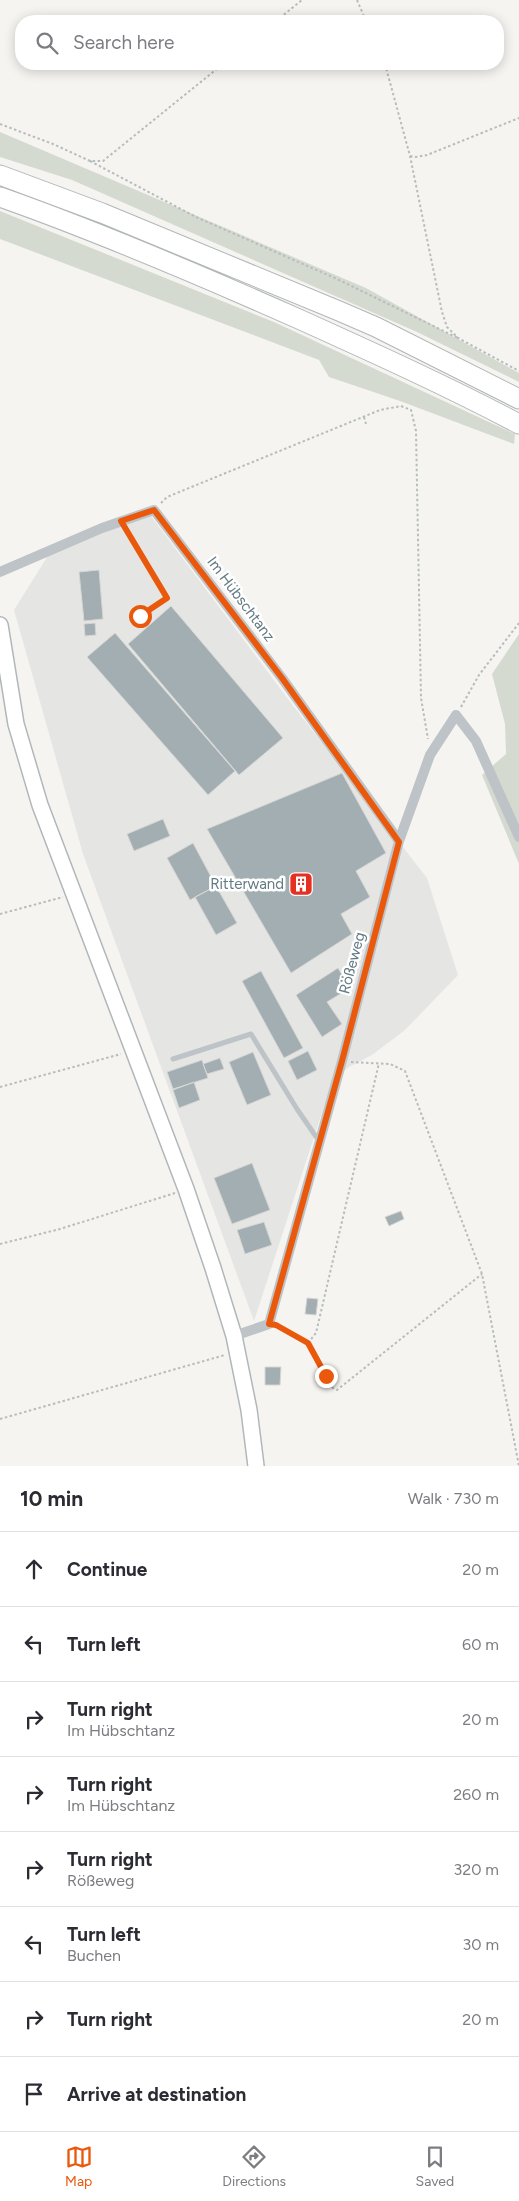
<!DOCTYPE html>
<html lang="en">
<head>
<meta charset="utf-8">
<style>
  body { margin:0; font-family:Figtree,sans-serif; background:#f2f2f3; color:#2b2b33 }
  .stop { position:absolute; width:15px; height:15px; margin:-11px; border:4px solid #ea580c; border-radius:50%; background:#fff }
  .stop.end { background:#ea580c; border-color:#fff; box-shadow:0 1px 5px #0008 }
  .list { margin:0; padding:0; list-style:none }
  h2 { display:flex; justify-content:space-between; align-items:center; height:65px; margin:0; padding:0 20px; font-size:21px }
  h2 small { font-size:16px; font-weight:400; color:#7c7c81 }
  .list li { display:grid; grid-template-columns:32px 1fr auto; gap:15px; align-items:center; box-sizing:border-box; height:75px; padding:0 20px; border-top:1px solid #e1e1e2 }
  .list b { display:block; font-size:19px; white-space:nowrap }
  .list p { margin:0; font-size:16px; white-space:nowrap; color:#7c7c81 }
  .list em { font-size:16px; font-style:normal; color:#7c7c81 }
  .icon { flex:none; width:28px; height:28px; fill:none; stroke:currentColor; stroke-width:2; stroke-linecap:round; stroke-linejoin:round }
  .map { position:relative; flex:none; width:519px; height:1466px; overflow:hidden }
  .search { position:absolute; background:#fff; box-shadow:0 2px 12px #0003; left:15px; right:15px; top:15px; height:55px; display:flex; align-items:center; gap:12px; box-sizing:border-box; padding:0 18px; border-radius:20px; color:#7c7c81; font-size:19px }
  .sheet { height:665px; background:#fff }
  nav { display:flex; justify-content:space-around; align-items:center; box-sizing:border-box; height:70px; border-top:1px solid #e1e1e2; background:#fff; font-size:14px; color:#7c7c81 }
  nav a { display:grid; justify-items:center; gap:2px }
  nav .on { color:#ea580c }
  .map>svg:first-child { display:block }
</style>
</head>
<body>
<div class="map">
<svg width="519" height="1466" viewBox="0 0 519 1466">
  <rect width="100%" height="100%" fill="#f5f4f1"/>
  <path fill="#e5e6e4" d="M151,516L288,699L427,878L458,975L405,1030L372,1055L349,1067L333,1079L254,1321L83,854L14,610L52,549Z"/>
  <path fill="#d5dad0" d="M0,132L366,288L519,373V382L417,332L72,180L0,157Z
    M0,211L274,322L515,434L514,444L400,401L329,377L319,360L0,239Z
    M519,634V864L482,775L506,754L505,724L492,674Z"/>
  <path fill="#a2aeb1" stroke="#d6d6d4" d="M99,570L103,619L84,621L79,572Z
    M171,606L283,738L239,775L128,644Z
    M95,623L96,635L85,636L84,624Z
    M115,633L235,771L208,795L87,657Z
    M342,773L386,853L356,871L370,897L341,914L352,934L291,973L207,829Z
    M163,819L170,836L134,851L127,834Z
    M193,843L216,886L190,900L167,858Z
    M216,886L237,923L216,935L195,897Z
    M338,968L350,988L327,1002L342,1024L322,1037L296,995Z
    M261,971L303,1048L284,1058L242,981Z
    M308,1051L317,1070L297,1080L288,1061Z
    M253,1052L271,1095L247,1105L229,1062Z
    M220,1058L224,1069L207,1074L203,1064Z
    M202,1060L208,1078L173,1089L167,1072Z
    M194,1082L200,1100L179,1108L173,1090Z
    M252,1163L270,1210L232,1224L214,1178Z
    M401,1211L404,1219L389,1226L385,1217Z
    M264,1222L272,1245L245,1254L237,1230Z
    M307,1298L318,1299L316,1315L305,1314Z
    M265,1367H281L280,1385H265Z"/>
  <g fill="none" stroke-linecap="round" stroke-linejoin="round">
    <g stroke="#b0b7ba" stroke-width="18">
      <path id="secondary" d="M0,625L16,724L40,805L186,1189L213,1268L234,1336L249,1410L256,1466"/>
    </g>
    <g stroke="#b1b6b8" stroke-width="21">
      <path id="highway" d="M0,175L102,213L339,311L376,327L519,399
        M0,197C102,233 202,276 301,320C374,353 447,386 519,424"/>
    </g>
    <path stroke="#b7bcbd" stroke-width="2" stroke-dasharray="2.5 2.5" stroke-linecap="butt" d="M357,0L366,21
      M276,21L302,0
      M385,64L410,156L442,312L447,327L458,338L519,371
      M0,124L53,144L90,161H103L223,64
      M410,156L416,157L427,155L519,118
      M90,161L196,217L337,279L458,338
      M364,417L366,424
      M161,503L167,497L380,410L401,406L411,410L416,431L421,698L428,739
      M461,707L479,675L519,623
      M0,914L63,897
      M351,1062L390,1064L405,1071L482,1274L519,1466
      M0,1087L121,1054
      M0,1244L60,1229L175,1193
      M278,1326L308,1343L331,1387L337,1390L482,1274
      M308,1343L316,1333L379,1063
      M0,1419L225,1355"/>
    <path stroke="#bdc3c6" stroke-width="5" d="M121,521L167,598L140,616
      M173,1059L251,1034L297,1109L319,1141"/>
    <path stroke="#bdc3c6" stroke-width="10" d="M0,572L102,528L154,510L282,678L399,841
      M234,1336L269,1324L342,1061L399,841L430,755L456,715L476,741L519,837"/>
    <use href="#secondary" stroke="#fff" stroke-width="15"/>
    <use href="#highway" stroke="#fff" stroke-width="19"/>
  </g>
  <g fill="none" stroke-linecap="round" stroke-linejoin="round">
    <path stroke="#ea580c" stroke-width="6" d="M140,616L167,598L121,521L154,510L282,678L399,842L342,1061L269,1324L276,1325L308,1343L326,1376"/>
  </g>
  <defs>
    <g id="building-square" transform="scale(1.25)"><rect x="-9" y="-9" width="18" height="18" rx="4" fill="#e52f21" stroke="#fff"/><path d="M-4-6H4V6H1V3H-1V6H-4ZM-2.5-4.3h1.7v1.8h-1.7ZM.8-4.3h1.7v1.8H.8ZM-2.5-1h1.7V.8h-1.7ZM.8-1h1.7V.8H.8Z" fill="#fff"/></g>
  </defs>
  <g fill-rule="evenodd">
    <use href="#building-square" x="301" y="884"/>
  </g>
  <g text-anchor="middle" stroke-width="5" stroke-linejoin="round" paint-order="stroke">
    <g font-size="15" fill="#637a83" stroke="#fff">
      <text transform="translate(241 599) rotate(53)" y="5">Im Hübschtanz</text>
      <text transform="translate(352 963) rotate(-75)" y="5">Rößeweg</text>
    </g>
    <g font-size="15" fill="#637a83" stroke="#fff" text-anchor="end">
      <text x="284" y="889">Ritterwand</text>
    </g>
  </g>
</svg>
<div class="stop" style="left:140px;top:616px"></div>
<div class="stop end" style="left:326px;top:1376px"></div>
<div class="search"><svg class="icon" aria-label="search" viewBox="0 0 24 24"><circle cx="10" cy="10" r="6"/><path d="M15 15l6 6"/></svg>Search here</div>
</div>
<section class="sheet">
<h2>10 min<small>Walk · 730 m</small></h2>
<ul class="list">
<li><svg class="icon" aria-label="ahead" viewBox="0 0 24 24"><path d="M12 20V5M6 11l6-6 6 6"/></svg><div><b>Continue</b></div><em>20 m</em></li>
<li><svg class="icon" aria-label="left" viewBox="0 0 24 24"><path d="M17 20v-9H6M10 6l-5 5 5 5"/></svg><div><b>Turn left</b></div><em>60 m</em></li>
<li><svg class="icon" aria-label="right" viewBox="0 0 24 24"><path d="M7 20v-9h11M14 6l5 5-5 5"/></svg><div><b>Turn right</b><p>Im Hübschtanz</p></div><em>20 m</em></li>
<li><svg class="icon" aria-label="right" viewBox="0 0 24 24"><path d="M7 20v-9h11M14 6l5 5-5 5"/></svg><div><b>Turn right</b><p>Im Hübschtanz</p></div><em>260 m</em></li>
<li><svg class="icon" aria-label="right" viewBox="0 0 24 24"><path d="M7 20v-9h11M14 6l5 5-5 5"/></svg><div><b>Turn right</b><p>Rößeweg</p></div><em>320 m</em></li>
<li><svg class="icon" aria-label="left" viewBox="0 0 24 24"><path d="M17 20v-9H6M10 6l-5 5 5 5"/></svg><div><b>Turn left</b><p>Buchen</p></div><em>30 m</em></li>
<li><svg class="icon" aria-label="right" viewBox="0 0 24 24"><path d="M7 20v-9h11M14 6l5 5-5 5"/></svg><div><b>Turn right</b></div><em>20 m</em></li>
<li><svg class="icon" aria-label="arrive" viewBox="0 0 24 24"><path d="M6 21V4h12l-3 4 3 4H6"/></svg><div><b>Arrive at destination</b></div></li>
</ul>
</section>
<nav>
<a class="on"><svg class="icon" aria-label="map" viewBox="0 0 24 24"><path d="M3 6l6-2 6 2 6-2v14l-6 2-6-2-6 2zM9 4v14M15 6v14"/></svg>Map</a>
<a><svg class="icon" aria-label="directions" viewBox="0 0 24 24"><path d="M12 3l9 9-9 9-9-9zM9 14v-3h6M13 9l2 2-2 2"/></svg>Directions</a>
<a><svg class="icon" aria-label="saved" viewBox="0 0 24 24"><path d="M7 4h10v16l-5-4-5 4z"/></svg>Saved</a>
</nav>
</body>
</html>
